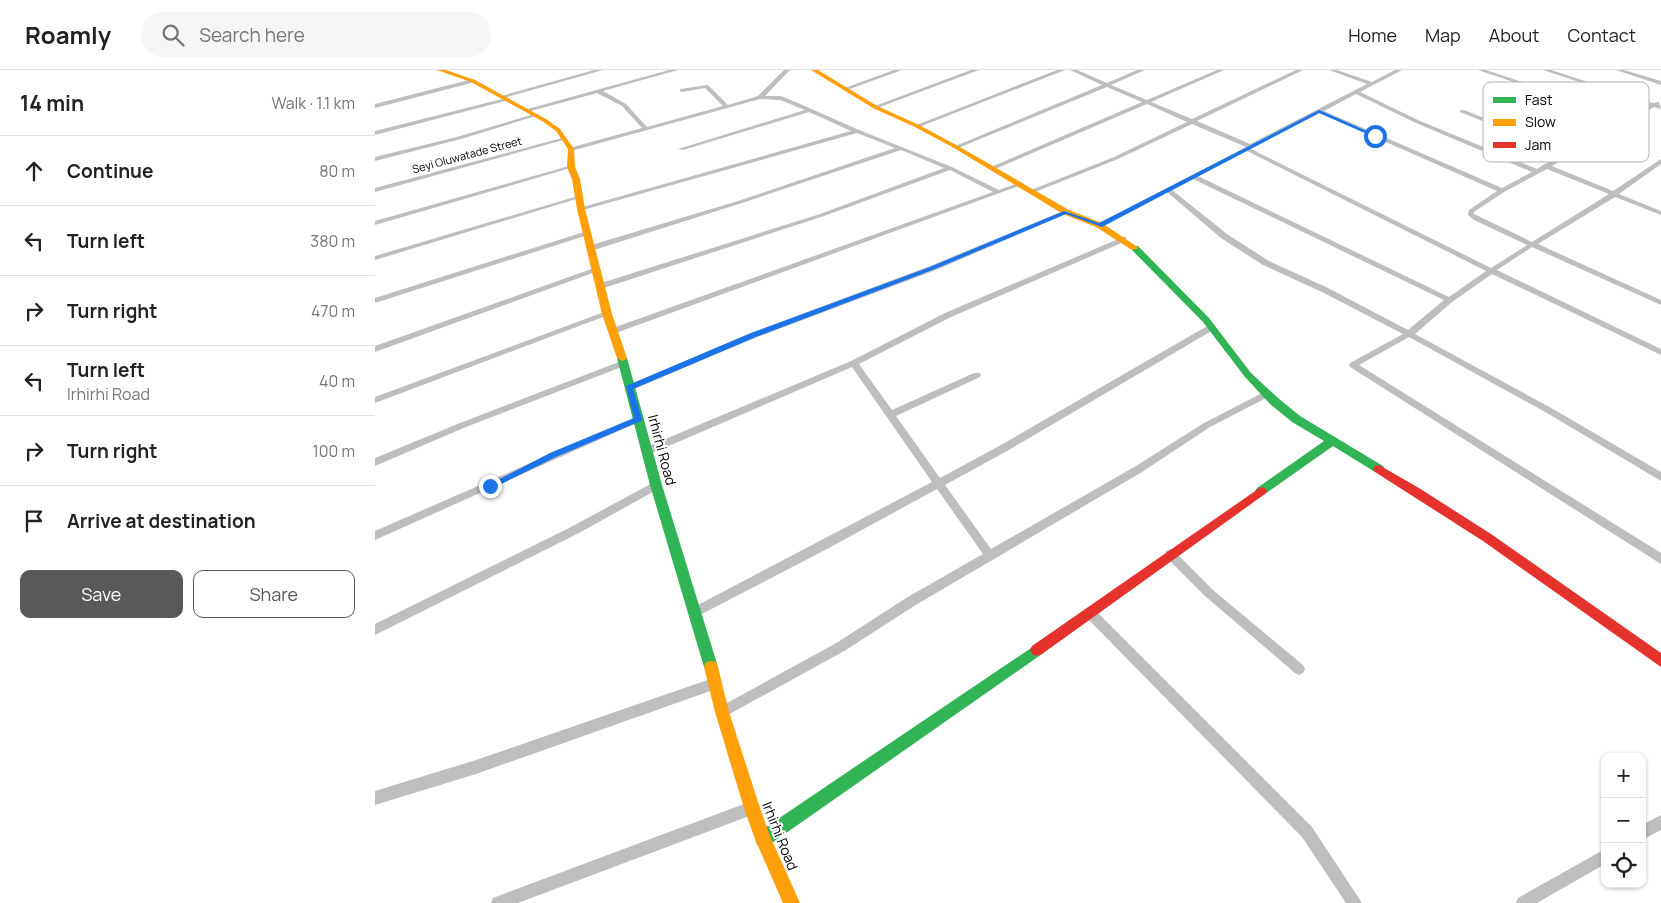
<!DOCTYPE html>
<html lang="en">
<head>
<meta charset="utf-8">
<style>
  body { margin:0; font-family:Manrope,sans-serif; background:#f6f6f6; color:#222 }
  .controls { position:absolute; right:15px; bottom:15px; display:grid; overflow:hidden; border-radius:10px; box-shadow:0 1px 4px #0004 }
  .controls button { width:45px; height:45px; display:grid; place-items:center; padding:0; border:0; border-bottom:1px solid #e0e0e0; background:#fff; color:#222; font:25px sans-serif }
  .stop { position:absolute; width:15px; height:15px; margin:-11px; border:4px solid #1a73e8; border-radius:50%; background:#fff }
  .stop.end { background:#1a73e8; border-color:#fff; box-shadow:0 1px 5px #0008 }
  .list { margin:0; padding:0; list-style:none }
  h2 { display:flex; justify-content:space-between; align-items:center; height:65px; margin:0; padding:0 20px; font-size:21px }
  h2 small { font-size:16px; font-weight:400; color:#767676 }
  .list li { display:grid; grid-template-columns:32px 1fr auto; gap:15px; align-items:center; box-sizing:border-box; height:70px; padding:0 20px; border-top:1px solid #e0e0e0 }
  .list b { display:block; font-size:19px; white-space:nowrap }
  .list p { margin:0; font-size:16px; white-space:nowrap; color:#767676 }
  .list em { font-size:16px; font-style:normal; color:#767676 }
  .actions { display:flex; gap:10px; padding:15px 20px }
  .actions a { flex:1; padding:11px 0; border:1px solid #595959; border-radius:10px; text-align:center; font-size:18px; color:#595959 }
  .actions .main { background:#595959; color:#fff }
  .icon { flex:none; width:28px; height:28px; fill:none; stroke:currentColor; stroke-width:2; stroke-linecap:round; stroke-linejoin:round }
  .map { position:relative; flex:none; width:1286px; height:833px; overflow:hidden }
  header { display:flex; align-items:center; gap:30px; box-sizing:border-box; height:70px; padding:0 25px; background:#fff; border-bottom:1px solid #e0e0e0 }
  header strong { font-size:24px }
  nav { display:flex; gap:28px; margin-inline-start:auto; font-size:18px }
  .search { width:350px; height:45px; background:#f6f6f6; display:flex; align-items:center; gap:12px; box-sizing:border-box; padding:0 18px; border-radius:28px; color:#767676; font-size:19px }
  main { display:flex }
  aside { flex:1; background:#fff }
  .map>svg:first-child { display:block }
</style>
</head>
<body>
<header>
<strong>Roamly</strong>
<div class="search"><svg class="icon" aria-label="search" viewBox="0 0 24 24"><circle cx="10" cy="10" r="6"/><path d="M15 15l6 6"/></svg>Search here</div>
<nav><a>Home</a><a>Map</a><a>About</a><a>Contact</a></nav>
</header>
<main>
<aside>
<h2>14 min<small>Walk · 1.1 km</small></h2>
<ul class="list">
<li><svg class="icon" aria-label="ahead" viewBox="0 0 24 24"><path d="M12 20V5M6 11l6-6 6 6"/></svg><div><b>Continue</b></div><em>80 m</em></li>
<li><svg class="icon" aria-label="left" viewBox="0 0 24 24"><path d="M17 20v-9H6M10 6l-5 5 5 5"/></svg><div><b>Turn left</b></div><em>380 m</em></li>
<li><svg class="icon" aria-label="right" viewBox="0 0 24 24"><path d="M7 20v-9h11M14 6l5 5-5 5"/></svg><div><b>Turn right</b></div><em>470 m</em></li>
<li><svg class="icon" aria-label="left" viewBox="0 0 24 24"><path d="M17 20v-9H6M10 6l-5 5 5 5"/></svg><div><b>Turn left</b><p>Irhirhi Road</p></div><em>40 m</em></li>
<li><svg class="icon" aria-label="right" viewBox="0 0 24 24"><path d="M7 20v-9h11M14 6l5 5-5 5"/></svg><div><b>Turn right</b></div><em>100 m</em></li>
<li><svg class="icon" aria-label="arrive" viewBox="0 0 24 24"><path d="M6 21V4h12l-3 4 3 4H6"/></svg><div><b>Arrive at destination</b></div></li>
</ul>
<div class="actions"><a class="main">Save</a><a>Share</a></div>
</aside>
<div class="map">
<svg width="1286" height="833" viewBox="0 0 1286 833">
  <rect width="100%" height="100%" fill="#fff"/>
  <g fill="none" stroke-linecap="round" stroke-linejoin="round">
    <path fill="#bebebe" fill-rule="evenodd" d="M219,0H228L132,27L135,29L134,30L0,65V61L127,29L126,26Z
      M294,0H303L228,21L251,34L272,57L348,36L330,18L307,22L305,21V19L333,15L353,35L383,26L409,0H415L390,26H406L423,33L484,60L577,97L624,120L646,112L649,114L241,263H235V259L618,122L575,100L449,146L229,218H223V214L445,144L569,98L526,80L367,133L219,180H213V176L363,131L520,78L482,63L208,140H204V138L476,61L434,42L308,80L303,79L430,40L405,30L385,29L196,81L194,80V78L267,58L247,36L222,23L152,42L149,40Z
      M519,0H527L472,20L467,19Z
      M596,0H604L502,38L497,37Z
      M682,0H690L544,57L539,56Z
      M695,0H702L732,13L762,0H770L736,15L772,30L842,0H849L776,32L817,49L921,0H928L822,51L875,74L992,14L954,0H962L997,12L1020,0H1027L985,22L1045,51L1162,99L1168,95L1189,84L1085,42V40H1089L1194,82L1247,49L1103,0H1111L1252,47L1274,35L1168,0H1176L1278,33L1284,32L1286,39L1279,37L1177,96L1238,121L1286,89V94L1244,124L1286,141V145L1240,127L1163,174L1286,230V235L1157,177L1122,200L1286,279V285L1117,204L1077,232L1040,264L1178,339L1286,402V411L1172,343L1034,267L984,295L1286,483V494L975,297L974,295L975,293L1028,264L947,222L888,195L846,168L792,122L726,156L721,155L871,77L817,54L743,89L660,122H656V120L739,87L812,52L772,34L620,99H616V97L767,32L732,17L583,78L578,77L727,15ZM981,24L1041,53L1157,102L1127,118L949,41ZM945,43L1122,121L1094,140L1093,145L1099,150L1152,175L1116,198L876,79ZM872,81L1111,201L1074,227L823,106ZM1172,99L1234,124L1157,172L1099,144V142L1129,122ZM818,109L1069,230L1033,260L953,218L894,191L852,164L797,120Z
      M1241,0H1249L1286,11V15Z
      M98,9L101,11L100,12L0,38V34Z
      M159,44L164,45L86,69L0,91V87L82,67Z
      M187,68L192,69L0,122V118Z
      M194,96L199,97L0,155V151Z
      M203,126L208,127L0,190V186Z
      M691,140L694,142L693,143L561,200L382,267L257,320H251L250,318L251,316L376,263L555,196Z
      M209,162L216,164L0,233V228Z
      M748,167H751V171L576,247L484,294L517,340L599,303H605L606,305L605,307L521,346L565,408L626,375L834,255H840V259L632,381L570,415L616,479L761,396L829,353L889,322H895L896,324L895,326L835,357L767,402L539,536L471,580L351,646L347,648L343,646L341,642L343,638L463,572L531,528L608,484L562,419L452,479L321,547L317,546L315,542L317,538L557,412L477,297L275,384H269L267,381L269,378L476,291L570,243Z
      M219,198H222L226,200L0,282V276Z
      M229,242H235L236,244L0,333V327Z
      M249,290L252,291L253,293L252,295L91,357L0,396V388L85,353Z
      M263,346L266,347L268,349L266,351L0,470V461Z
      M281,411L285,412L286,415L285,418L204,463L0,565V554L196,457Z
      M795,479L799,481L838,520L928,595L930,599L928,603L924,605L920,603L830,526L791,487L790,484L791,481Z
      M715,538L719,539L937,757L987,833H971L927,767L711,547L709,543L711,539Z
      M341,607L345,609L347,613L345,617L341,619L101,704L0,735V721L101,690Z
      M377,731L382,733L384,738L382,743L377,745L143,833H116L118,828L123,826Z
      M1286,745V760L1267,770V755Z
      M1230,779V794L1162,833H1141L1143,828Z"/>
    <path fill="#30b455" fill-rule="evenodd" d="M757,176H763L834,248L876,303L903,328L925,346L1008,396L1010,399L1008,402H1000L958,376L890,424H882L880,421L882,418L949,371L917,352L895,334L870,307L828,252L757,180Z
      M247,285L252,288L287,415L343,597L341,602L336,603L331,602L329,597L275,415L242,288Z
      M662,574L667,576L669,580L667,584L394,775L388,777L382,775L380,769L382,763Z"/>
    <path fill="#ff9f0a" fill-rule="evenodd" d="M62,0H71L100,10L171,49L185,59L199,79L200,97L205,109L210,139L237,244L252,288L250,290L247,291L242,288L227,244L202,139L197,109L192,97L193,79L181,61L167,51L96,12Z
      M436,0H443L502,36L544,55L583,76L694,140L727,153L764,178L757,180L721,157L688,144L579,78L540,57L498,38Z
      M336,591L341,592L343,597L354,642L385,738L395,766L425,833H408L380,769L369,738L340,642L329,597L331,592Z"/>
    <path fill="#e5322d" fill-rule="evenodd" d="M1004,395L1044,418L1116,464L1286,583V597L1108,471L1000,402L998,399L1000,396Z
      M886,417L890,418L892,421L890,424L667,584L662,586L657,584L655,580L657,576Z"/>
  </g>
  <path fill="#1a73e8" d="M944,40L1003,66L999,67L944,43L727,157L691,144L560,199L381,267L258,319L267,349L266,351L181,387L118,418H113L111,416L175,383L259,348L251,316L376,263L555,197L689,141L724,153Z"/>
  <g text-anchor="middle" stroke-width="4" stroke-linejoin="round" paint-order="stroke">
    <g font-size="11" fill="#000" stroke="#fff">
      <text transform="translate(92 85) rotate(-15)" y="4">Seyi Oluwatade Street</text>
    </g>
    <g font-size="14" fill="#000" stroke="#fff">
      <text transform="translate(287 380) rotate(75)" y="5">Irhirhi Road</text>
      <text transform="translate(405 766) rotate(68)" y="5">Irhirhi Road</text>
    </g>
  </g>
  <rect x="1108" y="12" width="166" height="80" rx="8" fill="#fff" stroke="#b2b2b2" stroke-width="1"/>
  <rect x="1118" y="27" width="23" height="6" fill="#30b455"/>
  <rect x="1118" y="49" width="23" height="7" fill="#ff9f0a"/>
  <rect x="1118" y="72" width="23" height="6" fill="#e5322d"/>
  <g font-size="14" fill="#000">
    <text x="1150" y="35">Fast</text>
    <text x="1150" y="57">Slow</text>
    <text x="1150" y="80">Jam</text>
  </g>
</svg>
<div class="controls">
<button>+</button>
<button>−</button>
<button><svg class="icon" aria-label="locate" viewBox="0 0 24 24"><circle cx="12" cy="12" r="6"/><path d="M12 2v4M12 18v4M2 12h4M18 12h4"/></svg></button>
</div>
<div class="stop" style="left:1000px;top:66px"></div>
<div class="stop end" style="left:115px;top:416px"></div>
</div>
</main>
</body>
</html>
